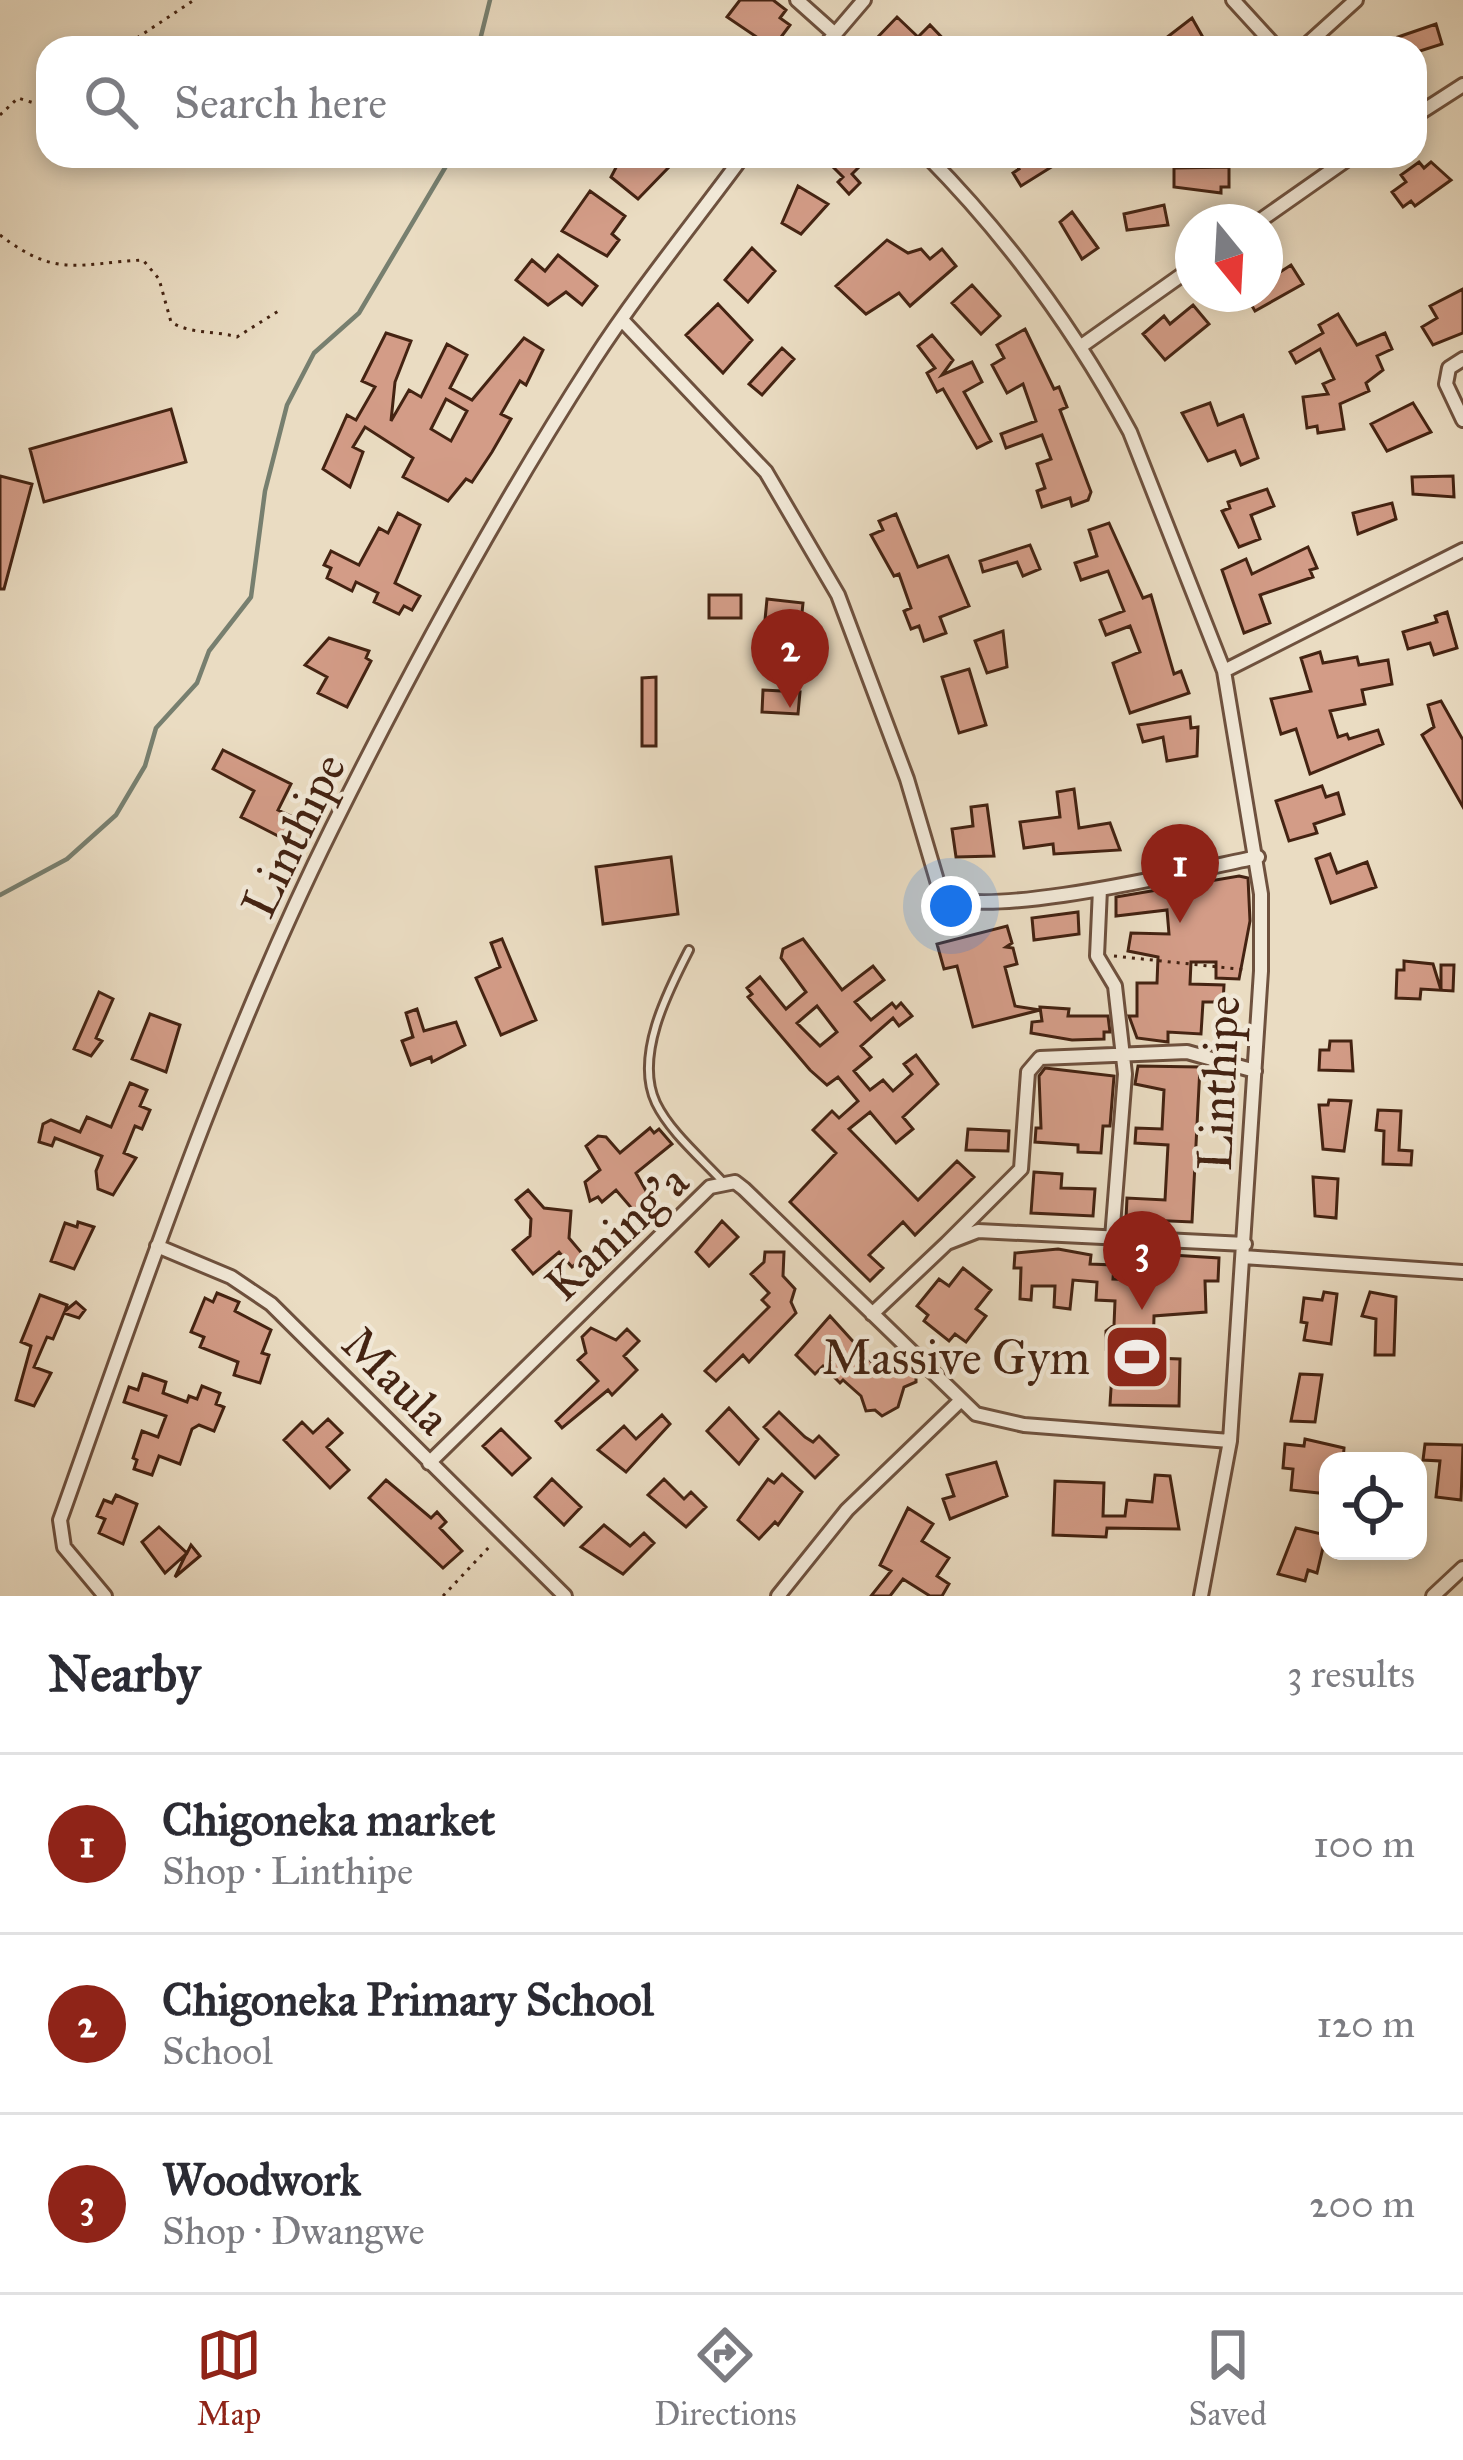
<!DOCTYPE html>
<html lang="en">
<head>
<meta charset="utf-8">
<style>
  body { margin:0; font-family:"IM FELL Great Primer",serif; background:#f2f2f3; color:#2b2b33 }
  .controls { position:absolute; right:36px; bottom:36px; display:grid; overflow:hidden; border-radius:24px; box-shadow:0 6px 18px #0003 }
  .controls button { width:108px; height:108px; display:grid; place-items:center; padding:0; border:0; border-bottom:3px solid #e1e1e2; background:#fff; color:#2b2b33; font:60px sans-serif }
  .compass { position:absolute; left:1175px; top:204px; width:108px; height:108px; border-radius:50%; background:#fff; box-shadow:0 6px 18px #0003; rotate:162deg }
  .you { position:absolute; left:951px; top:906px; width:42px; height:42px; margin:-30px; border:9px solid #fff; border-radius:50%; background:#1a73e8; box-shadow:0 0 0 18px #1a73e833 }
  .badge { display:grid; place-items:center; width:78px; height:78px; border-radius:50%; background:#8f2418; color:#fff; font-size:39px; font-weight:700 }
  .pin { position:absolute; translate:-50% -99px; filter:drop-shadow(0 3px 6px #0008) }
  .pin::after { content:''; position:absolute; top:63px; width:42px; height:36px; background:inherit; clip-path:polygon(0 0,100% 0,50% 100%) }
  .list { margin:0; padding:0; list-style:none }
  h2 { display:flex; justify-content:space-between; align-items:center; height:156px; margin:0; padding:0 48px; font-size:51px }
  h2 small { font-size:39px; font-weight:400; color:#7c7c81 }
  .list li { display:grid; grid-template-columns:78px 1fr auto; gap:36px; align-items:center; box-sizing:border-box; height:180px; padding:0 48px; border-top:3px solid #e1e1e2 }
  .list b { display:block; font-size:45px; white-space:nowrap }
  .list p { margin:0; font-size:39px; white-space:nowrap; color:#7c7c81 }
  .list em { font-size:39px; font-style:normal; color:#7c7c81 }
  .icon { flex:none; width:66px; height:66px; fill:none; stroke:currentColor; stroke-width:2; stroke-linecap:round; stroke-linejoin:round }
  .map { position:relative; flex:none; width:1463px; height:1596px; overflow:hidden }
  .search { position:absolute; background:#fff; box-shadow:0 6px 18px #0003; left:36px; right:36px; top:36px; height:132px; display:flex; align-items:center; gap:30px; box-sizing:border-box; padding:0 42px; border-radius:36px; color:#7c7c81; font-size:45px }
  .sheet { height:696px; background:#fff }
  nav { display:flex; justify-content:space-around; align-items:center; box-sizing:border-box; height:168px; border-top:3px solid #e1e1e2; background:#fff; font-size:33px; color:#7c7c81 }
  nav a { display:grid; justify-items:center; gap:6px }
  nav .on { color:#8f2418 }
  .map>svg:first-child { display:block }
</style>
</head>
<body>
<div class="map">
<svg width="1463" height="1596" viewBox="0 0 1463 1596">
  <rect width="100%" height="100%" fill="#eadcc2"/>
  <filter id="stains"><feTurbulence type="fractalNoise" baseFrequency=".00167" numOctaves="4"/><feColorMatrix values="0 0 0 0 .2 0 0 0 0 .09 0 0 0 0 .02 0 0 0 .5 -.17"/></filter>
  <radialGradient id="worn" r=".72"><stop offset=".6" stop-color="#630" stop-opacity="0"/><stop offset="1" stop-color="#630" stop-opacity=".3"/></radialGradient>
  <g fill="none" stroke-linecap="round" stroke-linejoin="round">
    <path stroke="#777f6f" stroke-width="4.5" d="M478,48L490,0
      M0,895L67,859L116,815L145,766L156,728L197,683L209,651L251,597L265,491L287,405L314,353L359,313L452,156"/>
  </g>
  <path fill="#d39c87" stroke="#442312" stroke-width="3" fill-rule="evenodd" d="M740,0H773L786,10L780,18L790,25L773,48L727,17Z
    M897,17L918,37L930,25L952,48H878L873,42Z
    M1192,18L1209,48H1153Z
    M1436,24L1442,44L1417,52L1402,48L1398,37Z
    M622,156H672L666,164L669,167L638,199L611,177Z
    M822,156H857L864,162L852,174L860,183L849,194L838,182L843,177Z
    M1022,156H1069L1021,186L1013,173L1019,169L1014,161Z
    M1419,162L1424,168L1431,162L1451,180L1415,206L1411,201L1403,207L1392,192L1406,182L1401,175Z
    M1229,167V187H1221V193L1174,187V168Z
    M798,186L828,204L801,234L782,223Z
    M590,191L625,216L612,234L619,240L607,256L562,231Z
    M1164,205L1168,225L1127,230L1124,214Z
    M1072,212L1098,248L1082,259L1060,222Z
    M887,240L908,253L921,249L930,259L942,249L956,266L910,306L899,293L866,314L836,286Z
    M752,248L775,271L748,302L725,280Z
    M558,255L597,286L582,305L566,292L548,305L516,280L532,260L545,271Z
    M1265,261L1274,276L1291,265L1303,284L1255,311L1245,294H1265Z
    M972,285L1000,316L981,334L952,303Z
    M1463,289V333L1433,345L1422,327L1437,318L1430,306Z
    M718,304L752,340L723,373L686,335Z
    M1193,305L1209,324L1165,360L1143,334L1164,316L1170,324Z
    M1338,314L1357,345L1385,333L1392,349L1377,356L1383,370L1366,383L1369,391L1340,404L1344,429L1318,433L1317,426L1307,428L1303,397L1328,394L1323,384L1334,379L1320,349L1296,363L1290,352L1323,333L1319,325Z
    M1025,329L1054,389L1059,387L1067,407L1060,410L1091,492L1088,500L1072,506L1070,498L1042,507L1037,491L1045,488L1037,464L1051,459L1042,435L1006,448L1001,434L1036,421L1023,384L1007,393L992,365L1004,358L997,345Z
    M386,333L411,341L395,382L391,421L409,390L421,397L447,344L467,355L450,388L472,400L524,338L543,350L526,385L520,381L501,414L511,419L492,452L472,482L466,479L448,501L403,477L413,458L365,427L353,447L363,452L350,487L323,469L347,415L356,420L375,387L362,381ZM446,399L467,411L451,441L431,429Z
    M932,335L953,360L942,375L972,362L982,382L964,392L991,441L977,448L943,389L937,392L927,373L935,368L918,346Z
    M782,348L794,359L762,395L749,384Z
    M1210,403L1218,425L1243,415L1258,458L1241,465L1235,451L1208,461L1182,413Z
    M1413,403L1431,432L1387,451L1371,424Z
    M171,409L186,462L44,502L30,449Z
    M0,476L32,484L4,589H0Z
    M1453,476L1454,497L1413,494L1412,477Z
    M1267,489L1274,506L1251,515L1260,539L1239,547L1222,511L1230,508L1228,502Z
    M1392,503L1396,519L1358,534L1353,513Z
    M398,513L420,525L395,583L420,596L412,610L404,606L399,614L374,602L378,593L356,582L352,591L327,578L331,568L324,565L331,551L359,565L379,528L388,533Z
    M896,514L918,567L948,556L969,606L940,617L946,633L924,641L919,626L911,629L904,611L911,608L899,574L894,576L871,535L883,530L879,521Z
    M1109,523L1143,598L1151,595L1174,674L1181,671L1189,693L1130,713L1113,663L1140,652L1130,626L1106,635L1100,620L1124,611L1108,571L1081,580L1075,563L1097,556L1089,530Z
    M1030,545L1040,569L1023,576L1017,562L983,572L980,561Z
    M1308,547L1317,568L1310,570L1313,577L1260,595L1270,623L1244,633L1222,570L1246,559L1252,574Z
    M709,595H741V618H709Z
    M767,599L803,603L801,623L765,620Z
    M1447,612L1457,648L1434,655L1430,643L1408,649L1403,632L1437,622L1435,616Z
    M1003,631L1007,667L987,673L975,641Z
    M329,638L369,651L366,658L371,661L347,707L318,693L327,677L305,665Z
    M1320,652L1323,663L1357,657L1359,665L1388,660L1392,684L1362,690L1365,704L1330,711L1338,737L1347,734L1349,739L1378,730L1383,744L1310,774L1296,729L1281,734L1271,699L1311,691L1301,658Z
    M969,669L986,725L959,733L942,677Z
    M656,677V746H642V678Z
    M763,690L800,692L798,714L762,712Z
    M1441,701L1463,740V807L1422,735L1434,727L1428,705Z
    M1190,717L1191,728L1198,727L1197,756L1167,761L1163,737L1143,742L1138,725Z
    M223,750L291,784L278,810L295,818L284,839L241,817L254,791L213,769Z
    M1322,786L1326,797L1338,793L1344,814L1314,824L1317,833L1289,841L1276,801Z
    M1074,789L1079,828L1110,823L1120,850L1054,854L1053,844L1024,848L1020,822L1060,817L1057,792Z
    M987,805L994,856L956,857L952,829L973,826L971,807Z
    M1330,854L1337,873L1367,862L1376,887L1331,903L1316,859Z
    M671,857L678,914L603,924L596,867Z
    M1239,876L1248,878L1250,921L1239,979L1216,978V962H1191L1190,984L1224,985L1223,1002H1203L1201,1034L1168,1032V1042L1137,1038L1129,1016H1137V983H1157L1158,957L1128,951L1131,933L1169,934L1167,910L1116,916V897Z
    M1078,912L1079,934L1034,940L1032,918Z
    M1007,926L1012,943L1006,947L1013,948L1017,964L1005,967L1015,1006L1040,1010L973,1027L957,966L944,969L937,944Z
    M502,939L536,1020L501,1035L476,978L500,967L491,943Z
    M803,939L842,990L873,966L884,980L855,1002L871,1020L892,1003L896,1008L901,1003L912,1016L899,1026L893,1018L861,1046L871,1057L854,1071L870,1090L883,1080L893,1091L912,1074L904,1064L916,1055L938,1084L903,1117L913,1129L896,1143L870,1112L849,1129L918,1200L957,1161L974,1177L915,1235L903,1222L869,1255L883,1268L870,1281L790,1202L836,1153L813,1130L832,1111L839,1118L858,1101L838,1077L827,1085L810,1070L748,997L752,994L747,988L760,977L786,1009L806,992L781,958L783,949ZM817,1006L837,1032L820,1046L797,1023Z
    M1404,961L1433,964L1441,990V965H1454L1453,991L1421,989L1420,999L1396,998L1397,970H1404Z
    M99,992L113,999L96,1038L102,1041L91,1056L74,1049Z
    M1040,1007L1069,1009L1068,1016H1108L1110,1032H1104V1039L1072,1040L1031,1033L1032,1022L1042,1021Z
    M417,1009L424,1031L456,1022L465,1045L432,1062L431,1057L411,1065L402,1041L413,1037L406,1013Z
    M150,1014L180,1025L166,1072L132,1059Z
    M1330,1041H1351L1353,1071L1319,1070L1320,1050H1329Z
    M1138,1066L1200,1067L1192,1222L1126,1219L1127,1198L1165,1200L1168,1145L1135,1143L1136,1128L1162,1129L1164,1090L1135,1084Z
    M1045,1068L1114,1076L1110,1126H1103L1101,1153L1078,1152V1145L1035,1142L1036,1128H1041L1039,1076Z
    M130,1083L147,1090L140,1106L150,1110L142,1129L135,1126L124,1153L136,1158L113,1195L98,1189L96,1171L102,1156L55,1138L52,1146L39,1142L43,1124L51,1120L80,1132L87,1117L111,1127Z
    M1329,1100L1351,1101L1344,1151L1323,1149L1319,1105H1328Z
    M1378,1110L1401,1111L1399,1150L1412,1151L1411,1165L1383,1164L1384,1131L1376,1130Z
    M650,1128L654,1133L659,1129L672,1144L636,1173L650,1198L634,1211L616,1190L602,1202L598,1197L590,1201L585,1182L600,1170L586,1146L598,1136L606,1137L620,1153Z
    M968,1129L1009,1131L1008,1151L966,1150Z
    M1034,1172L1062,1174L1061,1188L1095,1189L1093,1216L1031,1213Z
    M1313,1177L1338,1179L1336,1218L1315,1216Z
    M528,1190L544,1208L571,1211L569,1238L585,1257L572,1267L559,1252L533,1274L513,1250L530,1236L531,1219L516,1200Z
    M722,1221L738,1237L709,1266L696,1252Z
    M78,1222L94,1227L74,1269L51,1261L65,1223L77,1227Z
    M1058,1249L1091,1255L1090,1264L1114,1265L1113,1279L1140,1280V1253L1219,1258L1218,1281H1205L1206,1312L1154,1316L1153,1358L1180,1359L1179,1406L1110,1405L1113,1355L1106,1350V1331L1114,1325L1115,1301L1096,1300L1097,1282L1073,1280L1070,1309L1054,1307L1055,1286H1032L1031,1300L1020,1299L1021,1268H1014L1015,1253Z
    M765,1252H784L783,1276L795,1289L791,1302L796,1313L749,1362L743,1355L716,1381L705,1371L769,1307L762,1300L769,1293L751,1274L764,1262Z
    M963,1268L991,1290L976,1309L986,1316L966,1342L955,1334L949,1341L924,1321L928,1315L917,1306L939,1279L949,1286Z
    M1324,1292L1337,1294L1331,1344L1304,1340L1307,1323L1301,1322L1304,1298L1322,1300Z
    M1370,1292L1396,1297L1394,1355H1375L1376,1319L1362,1316Z
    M217,1293L239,1302L235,1311L271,1330L262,1353L269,1355L260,1383L234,1375L238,1362L200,1347L204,1337L191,1332L205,1298L213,1302Z
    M40,1295L67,1305L65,1311L76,1302L85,1310L79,1318L64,1313L53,1339L47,1337L34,1367L51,1373L34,1406L16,1400L31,1346L21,1342Z
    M830,1316L879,1370L895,1354L916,1375V1382L904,1387L898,1407L882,1416L875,1410L866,1411L861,1396L843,1380L840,1383L823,1366L815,1374L796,1355Z
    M591,1328L616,1340L627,1329L639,1341L624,1356L637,1370L612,1395L608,1390L562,1428L556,1421L598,1381L578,1360L586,1353L582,1337Z
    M143,1374L166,1382L163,1393L187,1402L189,1396L197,1399L202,1386L220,1393L216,1404L224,1407L214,1431L199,1425L192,1429L180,1464L159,1456L152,1475L134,1469L137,1460L133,1458L142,1431L158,1437L166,1416L124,1402L129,1387L138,1390Z
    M1300,1374L1322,1375L1315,1422L1291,1421Z
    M729,1408L758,1439L739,1464L707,1431Z
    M779,1412L805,1437L813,1442L819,1436L838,1455L815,1478L764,1427Z
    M662,1415L670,1424L626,1472L598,1450L624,1426L636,1439Z
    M328,1419L342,1433L327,1447L349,1470L330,1488L284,1440L302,1422L313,1433Z
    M501,1429L530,1458L512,1475L483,1446Z
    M1305,1439L1344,1448L1343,1461H1328V1494L1291,1490L1293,1469L1283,1468L1285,1444L1304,1446Z
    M1425,1444L1463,1445L1461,1500L1436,1497L1440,1461L1423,1460Z
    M996,1462L1007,1496L950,1519L943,1499L954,1496L947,1475Z
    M782,1474L802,1492L778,1525L775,1522L759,1539L738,1520L768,1479L774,1483Z
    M1155,1475L1170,1476L1179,1529L1107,1528L1106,1537L1053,1535L1055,1481L1104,1483L1103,1516H1125L1127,1500L1152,1502Z
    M552,1479L581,1507L564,1525L535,1497Z
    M664,1479L684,1499L691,1492L706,1507L686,1527L648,1495Z
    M386,1480L431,1518L437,1512L446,1522L440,1528L462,1551L443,1568L369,1498Z
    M116,1495L137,1504L123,1544L99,1533L105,1519L97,1516L104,1500L112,1503Z
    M908,1508L933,1524L922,1541L949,1558L937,1576L949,1584L942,1596H930L903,1579L890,1596H871L891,1571L880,1565Z
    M604,1525L630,1546L644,1533L654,1543L623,1574L581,1547Z
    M159,1527L187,1553L191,1545L200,1556L175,1577L186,1554L165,1573L142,1542Z
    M1296,1528L1326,1535L1317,1573L1308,1570L1305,1581L1278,1574Z"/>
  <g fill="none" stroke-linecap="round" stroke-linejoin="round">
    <g stroke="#6e513e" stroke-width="12">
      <path id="lane" d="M689,950C668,991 634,1056 656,1103C670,1132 701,1158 723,1182"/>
    </g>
    <g stroke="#6e513e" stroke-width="18">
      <path id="street" d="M797,0L835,34
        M1233,0L1277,48
        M823,48L864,0
        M1303,48L1356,0
        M1415,116L1463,85
        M927,156C1007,237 1076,332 1130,432L1224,671L1261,894V971L1230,1441L1201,1596
        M1258,222L1352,156
        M622,320L766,472L838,595L907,779L941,894C982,922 1202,868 1258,857
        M1080,347L1193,267
        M1463,359L1449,368L1446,384L1463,420
        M1224,671L1463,550
        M1100,889L1097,956L1115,986L1125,1074L1112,1238
        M947,1243L1021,1169L1028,1072L1040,1058L1187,1052L1255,1071
        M157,1246L231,1277L271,1304L565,1596
        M1243,1257L1463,1272
        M872,1314L947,1243L978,1231L1245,1244
        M429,1463L710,1187L735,1182L744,1189L976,1414L1024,1425L1230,1441
        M105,1596L64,1547L60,1520C143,1287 222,1050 332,828C411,669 497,510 593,361C639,290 693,224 743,156
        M778,1596L847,1510L959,1402
        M1433,1596L1463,1568"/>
    </g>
    <path stroke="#442312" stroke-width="3" stroke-dasharray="3 6" stroke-linecap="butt" d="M122,48L194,0
      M0,115L18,98L37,104L48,96
      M0,235C57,279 79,263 143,260L159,279L171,322C193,335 213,330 237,337L280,310
      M1114,956L1247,970
      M443,1596L491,1545"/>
    <use href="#lane" stroke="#f1e8d7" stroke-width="6"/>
    <use href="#street" stroke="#f1e8d7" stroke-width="12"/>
  </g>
  <defs>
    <g id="stadium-square" transform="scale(3.45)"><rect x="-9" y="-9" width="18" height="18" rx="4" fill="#8f2418" stroke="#f1e8d7"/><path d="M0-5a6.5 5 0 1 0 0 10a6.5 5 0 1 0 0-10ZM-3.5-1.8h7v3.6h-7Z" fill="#fff"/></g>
  </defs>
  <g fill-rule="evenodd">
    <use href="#stadium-square" x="1137" y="1357"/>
  </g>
  <g text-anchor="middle" stroke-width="9" stroke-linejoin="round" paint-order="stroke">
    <g font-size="48" fill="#442312" stroke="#f1e8d7">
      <text transform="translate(293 835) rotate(-64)" y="17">Linthipe</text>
      <text transform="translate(1218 1083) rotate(-87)" y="17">Linthipe</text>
      <text transform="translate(616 1232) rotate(-43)" y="17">Kaning'a</text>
      <text transform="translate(397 1380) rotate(45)" y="17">Maula</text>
    </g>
    <g font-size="48" fill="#442312" stroke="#f1e8d7" text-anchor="end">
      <text x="1090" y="1374">Massive Gym</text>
    </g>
  </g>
  <rect width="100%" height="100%" filter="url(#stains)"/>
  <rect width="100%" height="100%" fill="url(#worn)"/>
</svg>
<div class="controls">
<button><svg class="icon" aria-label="locate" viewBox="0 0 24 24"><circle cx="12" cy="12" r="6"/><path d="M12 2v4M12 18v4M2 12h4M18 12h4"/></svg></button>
</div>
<svg class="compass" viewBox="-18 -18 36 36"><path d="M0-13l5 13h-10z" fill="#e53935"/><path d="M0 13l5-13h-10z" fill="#7c7c81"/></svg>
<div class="you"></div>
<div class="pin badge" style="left:1180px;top:923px">1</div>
<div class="pin badge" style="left:790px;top:708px">2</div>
<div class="pin badge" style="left:1142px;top:1310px">3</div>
<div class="search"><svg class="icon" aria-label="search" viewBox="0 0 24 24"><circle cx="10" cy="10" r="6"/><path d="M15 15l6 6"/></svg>Search here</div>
</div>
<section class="sheet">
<h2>Nearby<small>3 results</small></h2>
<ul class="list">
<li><span class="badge">1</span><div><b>Chigoneka market</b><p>Shop · Linthipe</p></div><em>100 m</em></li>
<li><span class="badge">2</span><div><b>Chigoneka Primary School</b><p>School</p></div><em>120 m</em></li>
<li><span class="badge">3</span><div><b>Woodwork</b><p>Shop · Dwangwe</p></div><em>200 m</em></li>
</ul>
</section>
<nav>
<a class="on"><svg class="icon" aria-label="map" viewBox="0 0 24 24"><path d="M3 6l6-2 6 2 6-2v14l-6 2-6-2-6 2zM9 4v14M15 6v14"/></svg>Map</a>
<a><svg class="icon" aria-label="directions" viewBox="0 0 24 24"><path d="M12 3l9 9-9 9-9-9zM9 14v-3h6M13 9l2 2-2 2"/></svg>Directions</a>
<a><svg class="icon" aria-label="saved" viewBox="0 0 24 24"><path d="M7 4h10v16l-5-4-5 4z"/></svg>Saved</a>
</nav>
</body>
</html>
